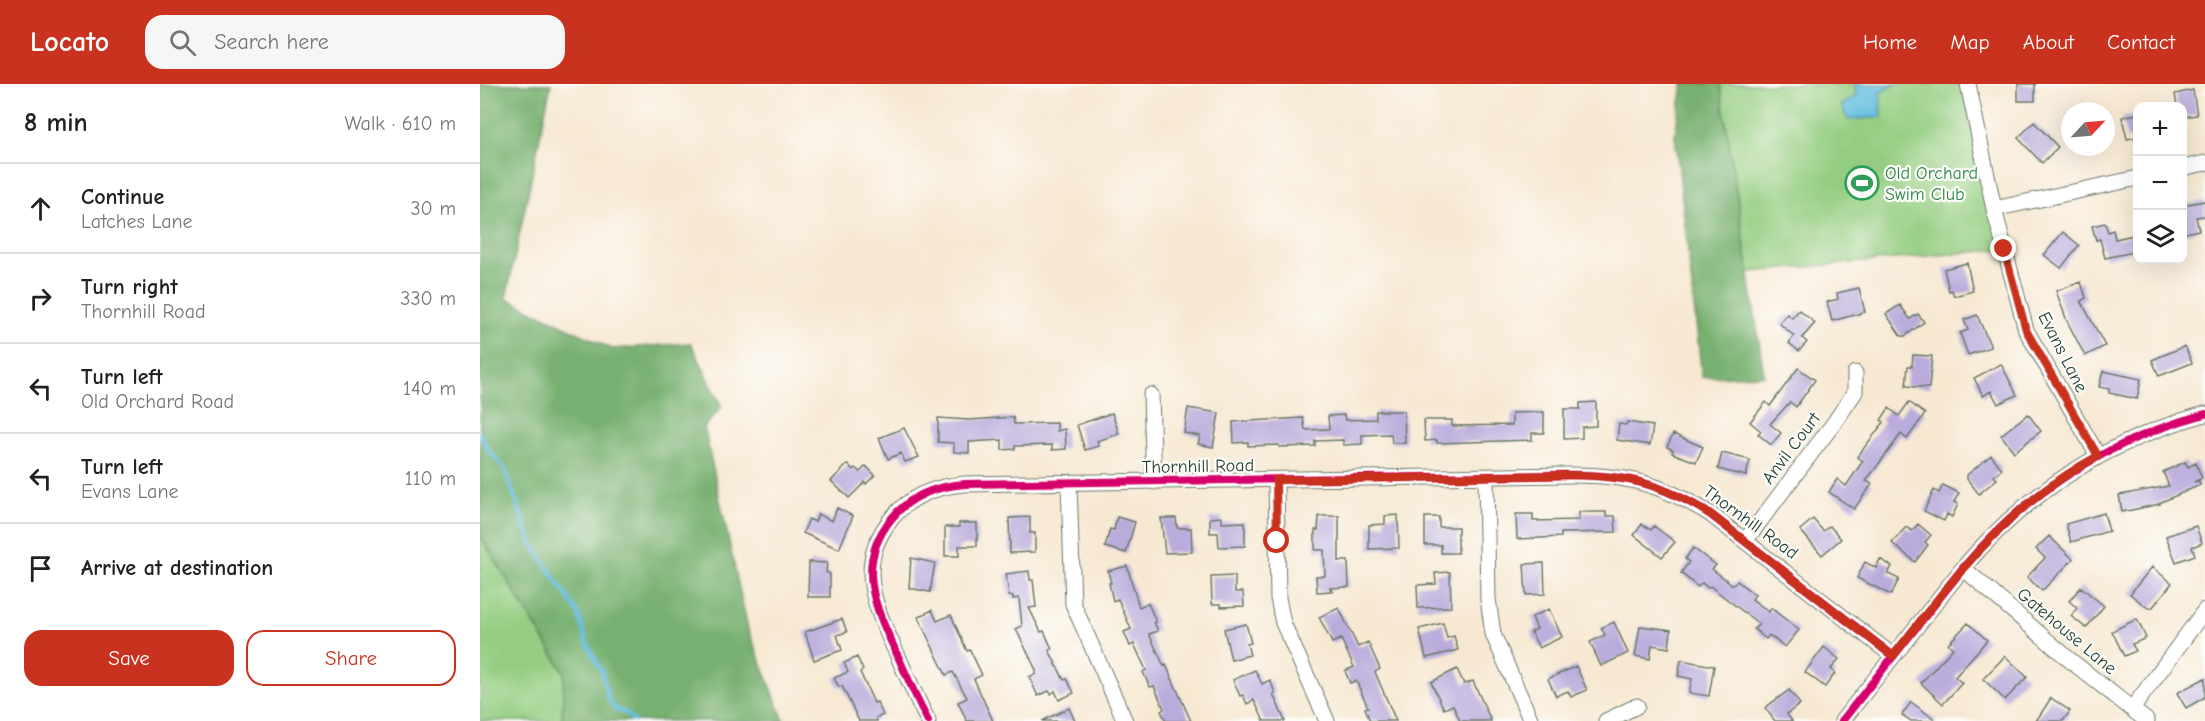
<!DOCTYPE html>
<html lang="en">
<head>
<meta charset="utf-8">
<style>
  body { margin:0; font-family:"Comic Neue",sans-serif; background:#f6f6f6; color:#202124 }
  .controls { position:absolute; right:18px; top:18px; display:grid; overflow:hidden; border-radius:12px; box-shadow:0 6px 24px #0002 }
  .controls button { width:54px; height:54px; display:grid; place-items:center; padding:0; border:0; border-bottom:2px solid #e0e0e0; background:#fff; color:#202124; font:30px sans-serif }
  .compass { position:absolute; left:1581px; top:18px; width:54px; height:54px; border-radius:50%; background:#fff; box-shadow:0 6px 24px #0002; rotate:64deg }
  .stop { position:absolute; width:18px; height:18px; margin:-14px; border:4px solid #c8321e; border-radius:50%; background:#fff }
  .stop.end { background:#c8321e; border-color:#fff; box-shadow:0 2px 6px #0008 }
  .list { margin:0; padding:0; list-style:none }
  h2 { display:flex; justify-content:space-between; align-items:center; height:78px; margin:0; padding:0 24px; font-size:26px }
  h2 small { font-size:20px; font-weight:400; color:#757577 }
  .list li { display:grid; grid-template-columns:39px 1fr auto; gap:18px; align-items:center; box-sizing:border-box; height:90px; padding:0 24px; border-top:2px solid #e0e0e0 }
  .list b { display:block; font-size:22px; white-space:nowrap }
  .list p { margin:0; font-size:20px; white-space:nowrap; color:#757577 }
  .list em { font-size:20px; font-style:normal; color:#757577 }
  .actions { display:flex; gap:12px; padding:18px 24px }
  .actions a { flex:1; padding:14px 0; border:2px solid #c8321e; border-radius:18px; text-align:center; font-size:21px; color:#c8321e }
  .actions .main { background:#c8321e; color:#fff }
  .icon { flex:none; width:33px; height:33px; fill:none; stroke:currentColor; stroke-width:2; stroke-linecap:round; stroke-linejoin:round }
  .map { position:relative; flex:none; width:1725px; height:637px; overflow:hidden }
  header { display:flex; align-items:center; gap:36px; box-sizing:border-box; height:84px; padding:0 30px; background:#c8321e; color:#fff }
  header strong { font-size:28px }
  nav { display:flex; gap:33px; margin-inline-start:auto; font-size:21px }
  .search { width:420px; height:54px; background:#f6f6f6; display:flex; align-items:center; gap:15px; box-sizing:border-box; padding:0 21px; border-radius:18px; color:#757577; font-size:22px }
  main { display:flex }
  aside { flex:1; background:#fff }
  .map>svg:first-child { display:block }
</style>
</head>
<body>
<header>
<strong>Locato</strong>
<div class="search"><svg class="icon" aria-label="search" viewBox="0 0 24 24"><circle cx="10" cy="10" r="6"/><path d="M15 15l6 6"/></svg>Search here</div>
<nav><a>Home</a><a>Map</a><a>About</a><a>Contact</a></nav>
</header>
<main>
<aside>
<h2>8 min<small>Walk · 610 m</small></h2>
<ul class="list">
<li><svg class="icon" aria-label="ahead" viewBox="0 0 24 24"><path d="M12 20V5M6 11l6-6 6 6"/></svg><div><b>Continue</b><p>Latches Lane</p></div><em>30 m</em></li>
<li><svg class="icon" aria-label="right" viewBox="0 0 24 24"><path d="M7 20v-9h11M14 6l5 5-5 5"/></svg><div><b>Turn right</b><p>Thornhill Road</p></div><em>330 m</em></li>
<li><svg class="icon" aria-label="left" viewBox="0 0 24 24"><path d="M17 20v-9H6M10 6l-5 5 5 5"/></svg><div><b>Turn left</b><p>Old Orchard Road</p></div><em>140 m</em></li>
<li><svg class="icon" aria-label="left" viewBox="0 0 24 24"><path d="M17 20v-9H6M10 6l-5 5 5 5"/></svg><div><b>Turn left</b><p>Evans Lane</p></div><em>110 m</em></li>
<li><svg class="icon" aria-label="arrive" viewBox="0 0 24 24"><path d="M6 21V4h12l-3 4 3 4H6"/></svg><div><b>Arrive at destination</b></div></li>
</ul>
<div class="actions"><a class="main">Save</a><a>Share</a></div>
</aside>
<div class="map">
<svg width="1725" height="637" viewBox="0 0 1725 637">
  <rect width="100%" height="100%" fill="#fdfcf7"/>
  <filter id="ink" filterUnits="userSpaceOnUse"><feTurbulence type="fractalNoise" baseFrequency=".0167" numOctaves="2"/><feDisplacementMap in="SourceGraphic" scale="12" xChannelSelector="R" yChannelSelector="G"/><feConvolveMatrix kernelMatrix="1 2 1 2 8 2 1 2 1" color-interpolation-filters="sRGB"/></filter>
  <filter id="wash" filterUnits="userSpaceOnUse"><feTurbulence type="fractalNoise" baseFrequency=".008" numOctaves="4" result="noise"/><feDisplacementMap in="SourceGraphic" scale="24" xChannelSelector="R" yChannelSelector="G"/><feGaussianBlur stdDeviation="1.35" result="paint"/><feColorMatrix in="noise" values="0 0 0 0 0 0 0 0 0 0 0 0 0 0 0 0 0 1.4 0 .05"/><feComposite in="paint" operator="in"/></filter>
  <g filter="url(#wash)">
    <rect width="100%" height="100%" fill="#f7e8d2"/>
    <path fill="#94cd81" stroke="#5a855a" stroke-width="1.5" d="M1240,0H1488L1524,165L1269,188Z
      M0,452L84,588L82,637H0Z"/>
    <path fill="#77b06f" stroke="#4b7652" stroke-width="1.5" d="M0,0H71L26,214L132,265L211,259L242,323L224,343L268,545L304,637H82L84,588L0,452Z
      M1203,0H1240L1284,291L1222,293L1195,51Z"/>
    <path fill="#61bbdf" stroke="#407c8a" stroke-width="1.5" d="M1375,0H1417L1400,8L1402,33L1368,36L1361,21L1376,13Z"/>
    <g fill="none" stroke-linecap="round" stroke-linejoin="round">
      <path stroke="#61bbdf" stroke-width="4" d="M0,350L7,364L24,384L51,458L98,529L106,557L122,588L128,615L135,625L146,629L154,637"/>
    </g>
    <g id="blocks">
      <path fill="#b9abdc" d="M1538,0H1555V17H1538Z
        M1713,6L1717,31L1702,33V22H1697L1695,10Z
        M1658,30V53L1647,55L1642,33Z
        M1554,38L1578,63L1562,79L1538,54Z
        M1725,117V132L1716,133L1719,146L1702,150V121Z
        M1625,139L1628,148L1633,146L1635,155L1658,150V167L1625,174L1620,155L1616,156L1612,142Z
        M1583,148L1599,161L1581,184L1564,171Z
        M1487,179L1493,207L1474,212L1472,206L1469,207L1464,185Z
        M1601,198L1606,214L1601,217L1625,262L1605,272L1587,237L1576,207Z
        M1379,204L1385,228L1352,237L1347,218L1358,215L1357,209Z
        M1420,221L1430,235L1438,230L1444,238L1425,252H1421L1406,230Z
        M1319,226L1335,239L1322,254L1327,258L1319,267L1309,259L1314,252L1299,239L1307,230L1312,234Z
        M1497,231L1511,263L1488,271L1480,249L1488,246L1484,236Z
        M1705,262L1712,279L1679,292L1672,276Z
        M1433,271L1452,272L1449,304L1426,302L1428,282H1432Z
        M1521,280L1537,311L1518,320L1511,307L1503,312L1494,294Z
        M1318,284L1335,296L1316,323L1310,318L1290,340L1301,349L1291,361L1278,350L1281,347L1270,338L1286,318L1290,322Z
        M1623,287L1661,295L1657,315L1629,309V305L1619,303Z
        M1116,318V342L1102,343V354L1084,355V325H1100V319Z
        M1429,318L1445,330L1427,355L1421,350L1386,397L1392,400L1374,425L1349,408L1357,395L1366,402L1383,377L1377,373L1404,338L1401,336L1409,324L1419,332Z
        M708,324L739,329L733,363L718,360L720,352L704,349Z
        M896,327H924L925,359H912L911,350L882,351V360L863,361V356L835,357V362L799,363V361L768,362V358L754,359L753,338L823,334L825,346L849,345L848,332L864,331L865,336L896,335Z
        M1064,328V349H1052V356L957,359V356L945,357L944,336H972V342L1032,341V329Z
        M632,329L639,350L617,357L619,362L605,366L597,341Z
        M1548,330L1561,347L1534,368L1521,351Z
        M533,333L534,340L577,339V347L585,345L586,365L572,366V361L535,362V365L522,366V356L489,358V369L474,368V359L458,358V334L489,336Z
        M1147,338L1173,342L1170,361L1137,356L1139,340L1146,341Z
        M424,344L439,373L425,378L421,369L408,375L399,354Z
        M1193,350L1223,363L1216,378L1192,369L1193,366L1187,363Z
        M1242,369L1270,376L1266,392L1238,385Z
        M1511,371L1522,385L1514,392L1517,395L1499,410L1487,395V391Z
        M1705,378L1708,383L1716,379L1722,394L1714,398L1719,397L1720,401L1679,419L1680,420L1642,428L1639,411L1689,402L1683,388Z
        M368,380L373,386L375,384L380,388L386,382L395,391L386,400L385,398L369,414L351,397Z
        M1463,401L1479,409L1474,418L1478,420L1472,433L1467,430L1464,437L1444,427L1454,406L1459,409Z
        M357,424L373,432L359,465L323,449L329,435L335,438L338,430L352,437Z
        M1099,428H1126V432H1135L1136,448L1081,449V453L1037,455L1036,430H1053V437L1099,436Z
        M1624,429L1629,447L1591,458L1586,440Z
        M918,431L919,464L889,465V441L905,440V432Z
        M839,432H859V477H868L869,503L850,504L852,507L837,508L836,492H845L844,466H835V446H838Z
        M550,433V449H555V468L530,469L529,434Z
        M637,433L655,438L646,469L625,463L630,445L634,446Z
        M742,433V439L765,438V462L739,463L738,449H730V434Z
        M945,433H959V443H978V469H961V461H945Z
        M681,434H696L697,444H711L712,468L685,469Z
        M1333,435L1343,447L1350,442L1361,455L1342,471L1320,446Z
        M479,439H497V462H479V472H465V443H479Z
        M1162,440L1171,446L1174,442L1195,458L1182,473L1154,451Z
        M1438,440L1451,451L1445,458L1448,461L1435,478L1412,459L1426,443L1432,447Z
        M1716,442L1722,459L1712,463L1715,471L1696,478L1686,452Z
        M1569,452L1593,475L1562,507L1547,493L1565,474L1556,465Z
        M1213,464L1236,481L1232,485L1253,501L1257,497L1275,511L1272,515L1289,528L1291,524L1319,546L1305,563L1289,551L1286,555L1274,545L1279,540L1230,502L1228,504L1222,499L1218,503L1201,489L1209,478L1205,475Z
        M431,474L455,479L450,508L429,504Z
        M1400,475L1412,482L1408,490L1419,495L1411,511L1377,494L1385,478L1396,484Z
        M329,478L347,479L346,488L350,490V513H328Z
        M1064,479L1065,510L1046,511L1044,480Z
        M647,482L659,523L668,519L676,538H674L678,547L669,550L684,582L686,581L711,637H686L681,627L684,625L674,602L670,603L667,597L663,588L666,586L654,560L650,562L644,548L651,545L638,515L633,517L629,499H631L628,487Z
        M1672,483L1692,499L1672,524H1668L1650,510Z
        M549,487L550,496H553L556,523L549,524L561,548L564,547L572,565L569,566L584,596L587,595L594,609L579,616L575,607L571,610L569,607L558,612L549,593L556,590V586L536,545L542,542L539,514L533,515V512H529L526,490Z
        M970,488L971,523L938,524L937,501L956,500L955,489Z
        M755,492V508H763L764,522L741,523V520H732L731,493Z
        M1601,503L1624,522L1606,544L1591,532L1597,524L1589,517Z
        M859,524L878,563L888,558L900,585L895,588L916,637H890L885,624L888,623L876,597L870,599L865,587L874,583L861,555L852,559L839,533Z
        M1069,525L1082,553L1059,564L1051,548L1057,545L1052,533Z
        M452,526L457,537L471,531L487,567L490,566L502,591L494,595L513,637H487L478,618L487,614L473,588L466,591L438,533Z
        M362,535L367,548L357,551L362,566L334,576L325,548Z
        M1657,535L1666,554L1652,560L1656,567L1644,572L1632,547Z
        M1134,538L1148,569L1121,582L1110,558L1125,551L1121,544Z
        M963,539L967,554L974,552L978,566L946,574L939,545Z
        M1488,539L1507,556L1475,593L1482,599L1463,620L1441,599L1473,564L1468,560Z
        M766,540L771,559L767,560L770,571L751,576L744,545Z
        M1160,542L1191,546L1189,564L1172,561L1170,575L1155,572Z
        M1344,563L1359,575L1351,585L1355,589L1345,603L1325,588Z
        M1525,572L1547,593L1525,616L1503,595Z
        M377,573L383,586L380,588L394,619L397,618L403,631L396,634L397,637H379L362,602L359,603L354,594L368,588L364,579Z
        M1201,576L1234,582L1229,612L1209,609L1212,595L1198,592Z
        M1096,582L1107,606L1091,613L1088,607L1076,612L1068,595Z
        M977,585L984,600L993,597L1011,637H980L973,621L964,625L951,598Z
        M775,586L782,600L790,596L795,609L793,610L805,637H784L774,616L767,620L763,611L760,612L753,596Z
        M1725,594V613L1706,624L1697,609Z
        M1309,606L1320,620L1307,630L1312,637H1295L1285,624Z
        M1571,614L1590,627L1583,637H1556Z
        M1431,618L1457,637H1431L1422,631Z
        M589,624L595,637H562Z"/>
    </g>
  </g>
  <g filter="url(#ink)">
    <use href="#blocks" fill-opacity="0" stroke="#6b796b" stroke-width="1.5"/>
    <g fill="none" stroke-linecap="round" stroke-linejoin="round">
      <g stroke="#6b796b" stroke-width="17">
        <path id="minor" d="M1488,0L1514,125L1546,246L1618,372
          M1702,84L1725,79
          M1514,125L1658,94
          M671,311L674,398
          M1006,393L1008,515L1013,550L1051,637
          M796,396L798,514L803,539L847,637
          M589,399L593,520L645,637
          M1265,457L1354,339L1375,308V289
          M1483,484L1591,577L1667,637
          M1652,625L1725,526
          M448,637C437,615 427,593 417,570C395,523 374,480 412,434C430,412 457,402 485,400L1092,391C1148,391 1182,400 1230,430L1413,572
          M1126,637L1157,622
          M1362,637L1483,484C1547,408 1629,356 1725,330"/>
      </g>
      <use href="#minor" stroke="#fff" stroke-width="15"/>
      <g stroke="#fdfcf7" stroke-width="11">
        <path id="cycleway" d="M448,637C437,615 427,593 417,570C395,523 374,480 412,434C430,412 457,402 485,400L1092,391C1148,391 1182,400 1230,430L1413,572
          M1362,637L1483,484C1547,408 1629,356 1725,330"/>
      </g>
      <use href="#cycleway" stroke="#d6006c" stroke-width="8"/>
    </g>
  </g>
  <g fill="none" stroke-linecap="round" stroke-linejoin="round" filter="url(#ink)">
    <path stroke="#c8321e" stroke-width="8" d="M797,457L796,396L1092,391C1149,392 1181,399 1230,430L1413,572C1475,493 1527,421 1618,372L1546,246L1524,165"/>
  </g>
  <defs>
    <g id="stadium-ring" transform="scale(1.725)"><circle r="9.5" fill="#fdfcf7" stroke="#2e9e5b" stroke-width="1.5"/><path d="M0-5a6.5 5 0 1 0 0 10a6.5 5 0 1 0 0-10ZM-3.5-1.8h7v3.6h-7Z" fill="#2e9e5b"/></g>
  </defs>
  <g fill-rule="evenodd">
    <use href="#stadium-ring" x="1382" y="99"/>
  </g>
  <g text-anchor="middle" stroke-width="4.5" stroke-linejoin="round" paint-order="stroke">
    <g font-size="18" fill="#27864d" stroke="#fdfcf7" text-anchor="start">
      <text x="1405" y="95">Old Orchard<tspan x="1405" dy="21">Swim Club</tspan></text>
    </g>
    <g font-size="18" fill="#1f3d34" stroke="#fdfcf7">
      <text transform="translate(1583 268) rotate(63)" y="6">Evans Lane</text>
      <text transform="translate(1311 364) rotate(-53)" y="6">Anvil Court</text>
      <text transform="translate(718 382) rotate(-1)" y="6">Thornhill Road</text>
      <text transform="translate(1271 438) rotate(36)" y="6">Thornhill Road</text>
      <text transform="translate(1587 547) rotate(40)" y="6">Gatehouse Lane</text>
    </g>
  </g>
</svg>
<div class="controls">
<button>+</button>
<button>−</button>
<button><svg class="icon" aria-label="layers" viewBox="0 0 24 24"><path d="M12 4l9 5-9 5-9-5zM3 14l9 5 9-5"/></svg></button>
</div>
<svg class="compass" viewBox="-18 -18 36 36"><path d="M0-13l5 13h-10z" fill="#e53935"/><path d="M0 13l5-13h-10z" fill="#757577"/></svg>
<div class="stop" style="left:797px;top:457px"></div>
<div class="stop end" style="left:1524px;top:165px"></div>
</div>
</main>
</body>
</html>
